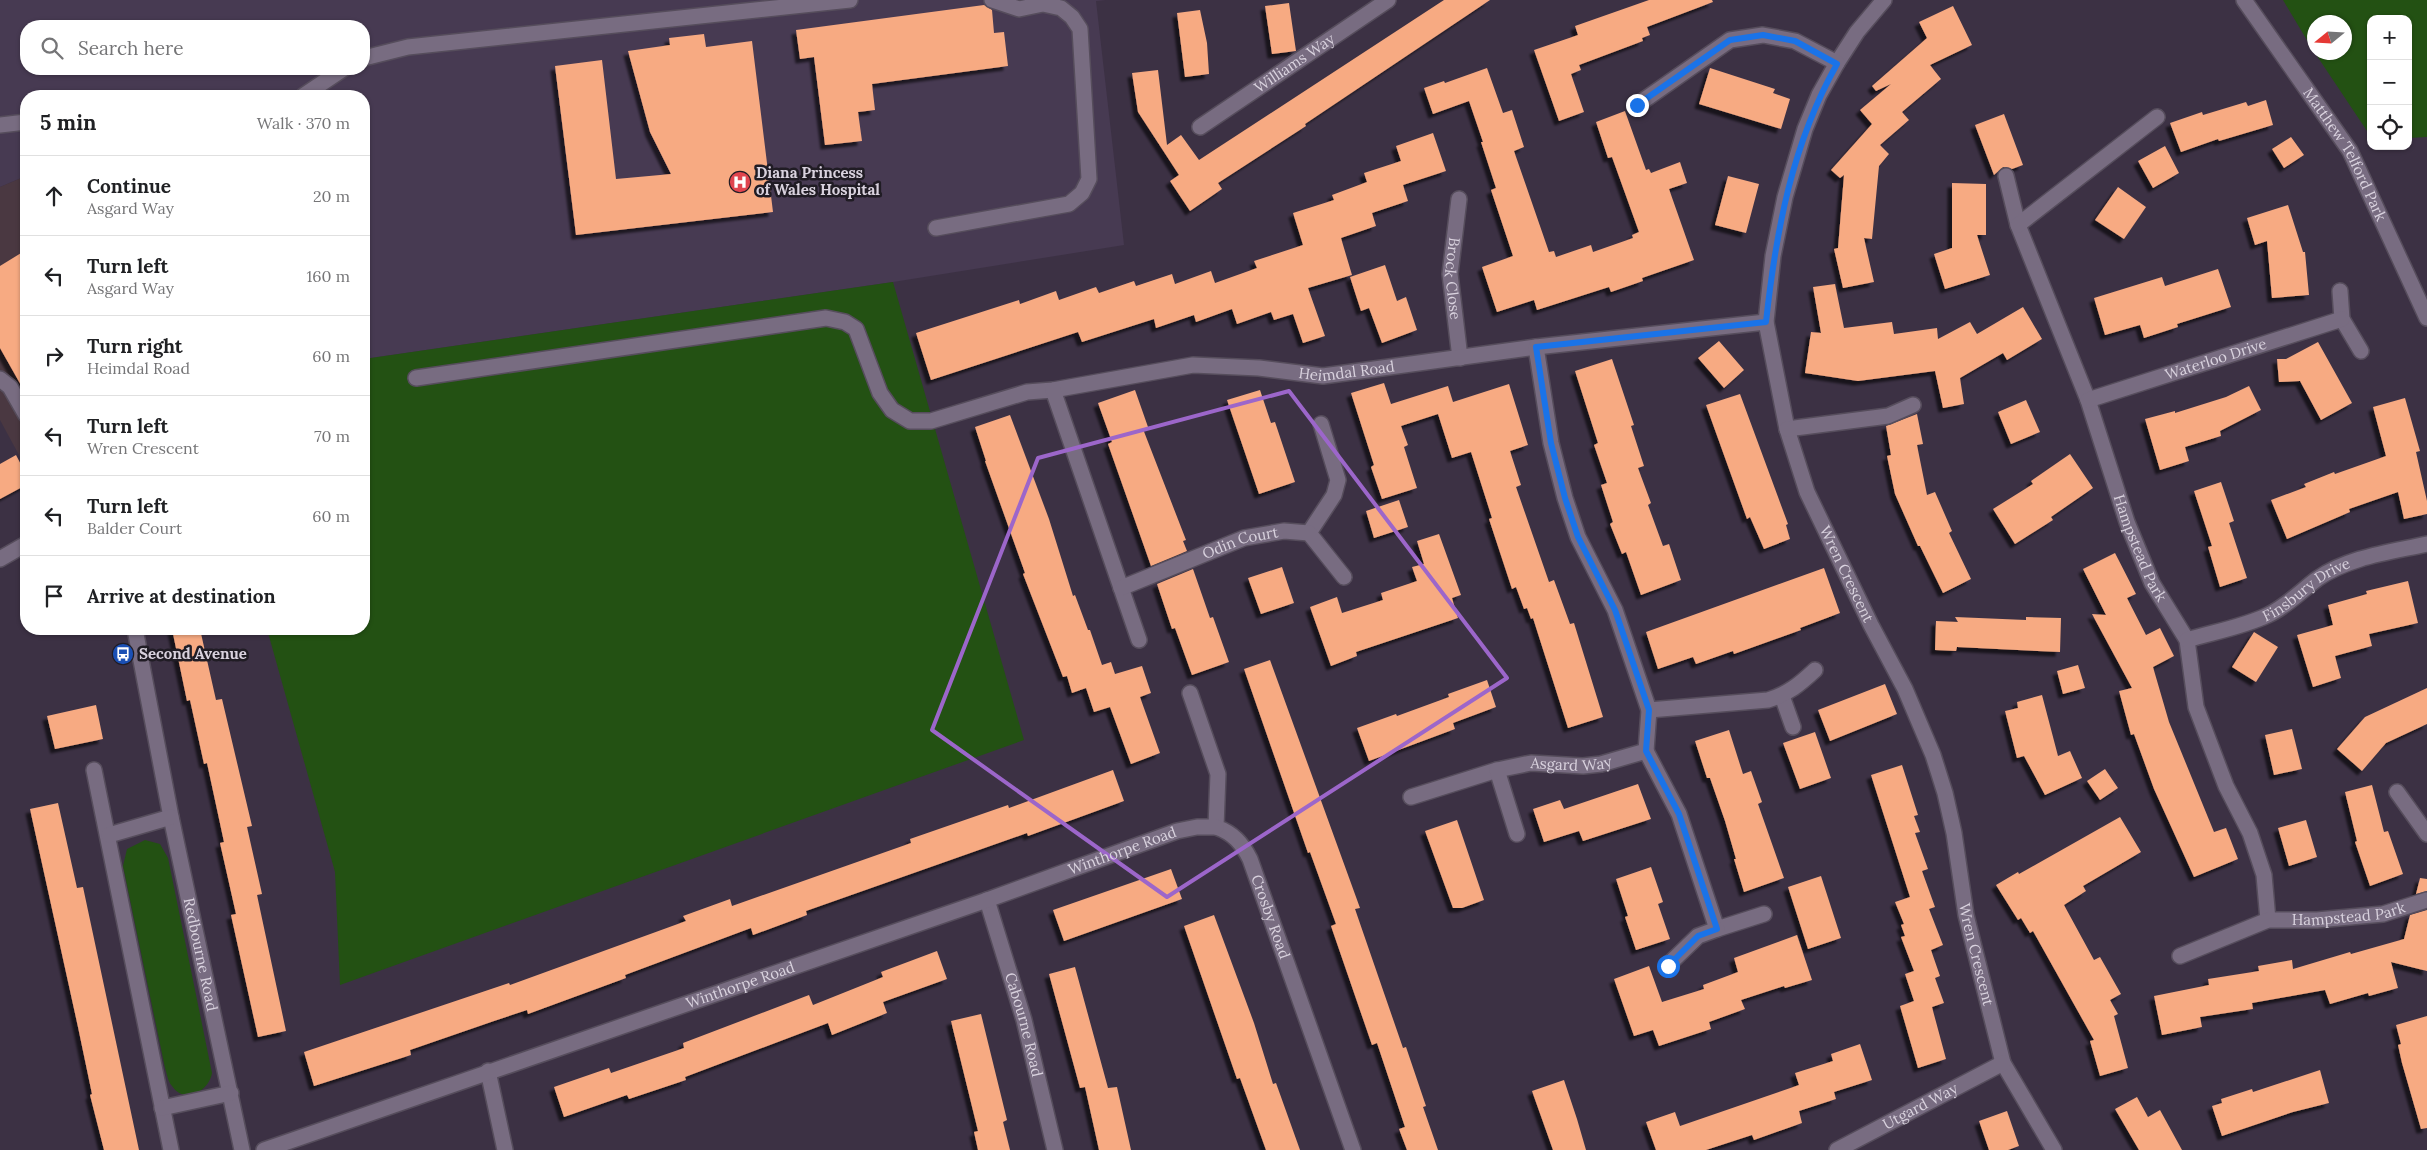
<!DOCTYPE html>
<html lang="en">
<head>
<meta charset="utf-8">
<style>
  body { margin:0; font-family:Lora,serif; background:#f6f6f6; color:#202124 }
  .controls { position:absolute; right:15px; top:15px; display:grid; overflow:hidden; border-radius:10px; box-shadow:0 1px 4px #0004 }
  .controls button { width:45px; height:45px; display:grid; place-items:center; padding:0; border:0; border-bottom:1px solid #e0e0e0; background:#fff; color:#202124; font:25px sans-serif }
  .compass { position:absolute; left:2307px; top:15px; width:45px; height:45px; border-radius:50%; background:#fff; box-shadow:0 1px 4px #0004; rotate:252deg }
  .stop { position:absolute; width:15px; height:15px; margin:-11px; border:4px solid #1a73e8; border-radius:50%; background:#fff }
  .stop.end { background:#1a73e8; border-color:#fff; box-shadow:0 1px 5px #0008 }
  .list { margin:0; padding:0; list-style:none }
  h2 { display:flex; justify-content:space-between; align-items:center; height:65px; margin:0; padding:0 20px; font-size:21px }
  h2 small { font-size:16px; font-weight:400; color:#757577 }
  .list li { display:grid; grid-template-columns:32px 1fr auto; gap:15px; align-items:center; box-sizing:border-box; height:80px; padding:0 20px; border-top:1px solid #e0e0e0 }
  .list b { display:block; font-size:19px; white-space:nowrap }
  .list p { margin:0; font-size:16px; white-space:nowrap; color:#757577 }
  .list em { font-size:16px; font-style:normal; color:#757577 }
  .icon { flex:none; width:28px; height:28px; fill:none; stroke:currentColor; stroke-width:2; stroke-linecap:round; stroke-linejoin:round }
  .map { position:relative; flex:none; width:2427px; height:1150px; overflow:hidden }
  .search { position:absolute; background:#fff; box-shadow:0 1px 4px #0004; left:20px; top:20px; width:350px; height:55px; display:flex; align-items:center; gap:12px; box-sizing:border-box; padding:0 18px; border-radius:20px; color:#757577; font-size:19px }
  .panel { position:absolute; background:#fff; box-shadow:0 1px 4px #0004; left:20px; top:90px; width:350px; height:545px; border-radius:20px }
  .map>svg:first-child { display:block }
</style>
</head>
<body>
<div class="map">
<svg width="2427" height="1150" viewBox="0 0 2427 1150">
  <defs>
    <filter id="shadow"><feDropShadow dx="-4.5" dy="4.5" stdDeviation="1" flood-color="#0009"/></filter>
  </defs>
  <rect width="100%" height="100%" fill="#3c3144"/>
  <path fill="#473a52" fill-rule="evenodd" d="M0,0H1106L1096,1L1124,245L893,282L364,359V96H26V176L0,187ZM26,26H364V69H26Z"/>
  <path fill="#4a3841" d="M26,176V468L0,420V187Z"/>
  <path fill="#235113" d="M2283,0H2427V137L2408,138V19H2371V137L2315,53L2344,52V22H2314V52Z
    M893,282L1024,740L340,985L335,872L267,629H364V359Z
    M145,840L160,844L168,858L212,1073C209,1091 185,1105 172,1086C168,1082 167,1074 165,1068L123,866L127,849Z"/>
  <path fill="#f7aa82" filter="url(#shadow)" d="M1444,0H1490L1305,124L1306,126L1218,183L1222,189L1190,211L1170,181L1179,175L1138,112L1132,73L1158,70L1167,145L1181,135L1199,160Z
    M1649,0H1712L1713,2L1647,27L1650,35L1642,38L1643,41L1579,65L1581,70L1571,74L1584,112L1559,121L1534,50L1578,35L1575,26Z
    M1289,3L1296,51L1272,54L1265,6Z
    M984,5L992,10L994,33L1004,32L1008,66L872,84L875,110L858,112L862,141L825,145L814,57L800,59L796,30Z
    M1953,6L1972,45L1930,65L1941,79L1902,112L1909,120L1880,145L1889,154L1879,166L1872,239L1864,238L1874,282L1843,288L1834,249L1838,248L1844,175L1840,178L1831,170L1872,124L1860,110L1891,84L1876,91L1872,86L1927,38L1919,22Z
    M1200,10L1207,43L1209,74L1185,77L1177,13Z
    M704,34L706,47L752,41L773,212L576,235L555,66L602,60L616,179L671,174L650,132L628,51L670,45L669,38Z
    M1487,68L1503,113L1512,110L1524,147L1514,151L1549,252L1554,251L1556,257L1591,245L1593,252L1633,238L1632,235L1639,232L1612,157L1608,158L1596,122L1625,111L1646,170L1649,169L1651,173L1680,162L1687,183L1669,189L1694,260L1642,278L1643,281L1611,292L1609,287L1537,310L1534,300L1497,312L1482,267L1513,256L1491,190L1496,188L1481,142H1483L1469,101L1433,114L1424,88L1444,81L1445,83Z
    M1710,68L1775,89L1773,93L1790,99L1781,129L1699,104Z
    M2266,100L2273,125L2219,141L2218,139L2181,152L2170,123L2202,112L2203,115L2246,102L2248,106Z
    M2004,114L2023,165L2012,169L2003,167L1994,175L1975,125Z
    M1433,133L1446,171L1403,185L1408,201L1372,213L1376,226L1341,238L1352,275L1308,288L1325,336L1303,343L1293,314L1274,320L1271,312L1237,324L1232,309L1196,322L1194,315L1156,328L1154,319L1082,342L1078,332L931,380L916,333L1019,300L1020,304L1056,291L1059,300L1096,287L1099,293L1134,281L1136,286L1172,274L1175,284L1211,271L1215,283L1257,268L1254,261L1303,245L1293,213L1334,200L1332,195L1367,182L1364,173L1401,161L1396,146Z
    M2291,137L2304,155L2284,168L2272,149Z
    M2165,146L2179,173L2153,188L2138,161Z
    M1728,176L1759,184L1746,233L1715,225Z
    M1952,183L1986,184V235H1977L1990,275L1945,289L1934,254L1952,248Z
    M2118,187L2146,207L2124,239L2095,220Z
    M2288,205L2303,252H2305L2309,295L2272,298L2267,241L2255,245L2247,218Z
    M26,250V394L0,348V266Z
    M1385,265L1397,301L1406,297L1417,330L1382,343L1369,308L1361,311L1350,277Z
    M2218,269L2231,307L2177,324L2178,327L2144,338L2140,325L2105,335L2094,298L2162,277L2165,286Z
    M1835,284L1844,328L1892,322L1894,334L1937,328L1938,339L1970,322L1977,334L2023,307L2042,339L2007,360L2003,353L1960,378L1964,404L1943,408L1935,371L1858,381L1805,373L1811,332L1821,333L1813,287Z
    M1719,341L1744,370L1724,388L1698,358Z
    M2318,342L2352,403L2321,420L2300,381L2279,382L2277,359H2286Z
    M1612,359L1634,425L1631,426L1644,466L1638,468L1651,503L1648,505L1663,546L1669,544L1681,580L1641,595L1626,552L1622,554L1610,524L1613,522L1601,485L1607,483L1594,445L1598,443L1575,371Z
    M1384,383L1391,404L1448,386L1453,402L1509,384L1528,445L1510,451L1521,485L1516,487L1549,582L1554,580L1570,624L1574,623L1603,717L1568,728L1533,618L1531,619L1527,608L1524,609L1516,587L1512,589L1489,519L1492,518L1471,452L1452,458L1438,414L1401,426L1408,445L1404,447L1417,488L1382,499L1371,467L1374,465L1351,393Z
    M2249,386L2261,410L2220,431L2221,436L2185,447L2189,461L2160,470L2145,419L2175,411V413L2226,397Z
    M1135,390L1148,427L1143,429L1186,540L1183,541L1187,551L1151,566L1108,444L1112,442L1098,403Z
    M1260,390L1271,423L1275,422L1295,482L1259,494L1227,400Z
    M1740,394L1788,524L1786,525L1790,539L1764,549L1750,517L1747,519L1706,405Z
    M2405,398L2420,451L2416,452L2427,501V514L2404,519L2398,492L2349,509L2350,512L2287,539L2271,500L2306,487L2304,484L2334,472L2335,474L2386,456L2373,407Z
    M2026,400L2040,432L2011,444L1998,412Z
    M1917,414L1923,444L1917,445L1927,495L1935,492L1952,531L1949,533L1971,579L1943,593L1920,546H1918L1895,494L1887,456L1891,455L1886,426Z
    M1010,415L1049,519L1073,596L1075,595L1088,630H1090L1102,665L1111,662L1115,674L1142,666L1151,693L1140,697L1160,753L1131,764L1110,707L1094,712L1086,688L1072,693L1067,676L1063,677L1023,574L1025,573L985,461H986L975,427Z
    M2070,454L2093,488L2051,517L2053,520L2015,544L1993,509L2033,484L2031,481Z
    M16,455L26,474V485L0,499V464Z
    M2221,482L2234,521L2229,523L2247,578L2220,587L2208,547L2212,546L2194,491Z
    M1399,500L1408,527L1374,538L1366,511Z
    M1439,534L1461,595L1452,598L1458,618L1356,652L1357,656L1331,666L1310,607L1337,597L1342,613L1383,600L1381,593L1417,581L1412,567L1424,564L1417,541Z
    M2115,553L2136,594L2127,598L2146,635L2160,628L2174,656L2153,667L2169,722L2214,832L2226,828L2238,859L2194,877L2154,789L2134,734L2131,735L2119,691L2132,688L2092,614L2106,615L2083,569Z
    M1282,567L1294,603L1261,614L1248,578Z
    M1824,568L1840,613L1800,628L1801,630L1734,654L1733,651L1696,664L1693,657L1658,669L1646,632Z
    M1193,569L1210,618L1213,617L1229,662L1192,675L1175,628L1172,629L1157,584Z
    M2408,581L2418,623L2369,634L2372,646L2335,656L2341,678L2313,687L2297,635L2333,625L2328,605L2367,594L2366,591Z
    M1955,617L2026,620V617L2061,618L2060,652L1957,647L1956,651L1935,650L1936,621L1958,622Z
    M172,629H200L216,700L222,699L252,826L247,827L262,894L257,895L286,1031L258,1037L231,915L236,914L220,843L224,842L207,763L204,764L190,700L187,701Z
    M2254,632L2278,647L2256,682L2232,667Z
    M1270,660L1360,908L1355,909L1403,1048L1406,1047L1426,1106L1423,1107L1438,1150H1407L1399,1129L1405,1127L1377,1043L1372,1045L1331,926L1336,924L1310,852L1308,853L1244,669Z
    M2078,665L2085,688L2063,694L2057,671Z
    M1487,680L1496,707L1453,723L1455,729L1369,761L1357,728L1396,714L1397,716L1449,697L1448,694Z
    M1885,684L1897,714L1830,741L1818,710Z
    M2427,688V724L2386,743L2362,771L2337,749L2365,717Z
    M2042,695L2058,756L2070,751L2082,778L2045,795L2024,756L2017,758L2005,711L2018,708L2017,702Z
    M96,705L103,739L55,749L47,716Z
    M2292,729L2302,769L2274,775L2265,735Z
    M1729,730L1743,774L1751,771L1762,802L1758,804L1784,878L1744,892L1734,859H1736L1725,821L1710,778H1707L1695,741Z
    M1815,732L1831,778L1800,789L1783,743Z
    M1902,765L1918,815L1914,816L1920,832L1915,833L1928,869L1922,871L1935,907L1929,909L1943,945L1931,950L1940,976L1935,978L1944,1003L1932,1007L1946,1059L1918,1068L1900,1006L1914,1001L1905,974L1914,971L1901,937L1905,936L1901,925L1904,924L1895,902L1910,897L1871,775Z
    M2105,769L2118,788L2100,800L2087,781Z
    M1113,770L1124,801L1028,836L1027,833L806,911L807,915L753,935L751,928L625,975L626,978L528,1014L527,1010L494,1021L410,1050L411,1055L314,1086L304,1052L509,983L510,985L686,921L683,916L730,899L732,906L911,843L910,839L1008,805L1009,808Z
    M1638,784L1651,819L1583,841L1579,831L1544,842L1533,809L1560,800L1564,809Z
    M2372,785L2384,832L2388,831L2403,874L2370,886L2355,842L2357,841L2345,792Z
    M58,803L77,888L83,887L139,1150H104L90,1095L92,1094L78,1027L30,809Z
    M2120,817L2141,852L2083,886L2086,891L2064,905L2094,960L2100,957L2121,994L2110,1000L2118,1014L2114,1016L2128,1068L2100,1076L2090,1041L2094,1040L2033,931L2030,933L2021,918L2018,920L1996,885L2018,872L2019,874Z
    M1457,820L1484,900L1462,908H1453L1425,831Z
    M2306,820L2317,857L2289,866L2278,828Z
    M1651,867L1663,902L1658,904L1670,939L1636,950L1625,917L1628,916L1616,879Z
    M1171,869L1182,899L1064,941L1053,910Z
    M1821,876L1841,938L1808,949L1788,887Z
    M2420,878L2427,879V891L2416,894Z
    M2427,910V971L2391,962L2398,988L2369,996L2368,993L2330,1004L2325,990L2252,1003L2253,1009L2200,1017L2202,1027L2162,1035L2154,996L2209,985L2208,979L2259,971L2258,966L2292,960L2293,969L2350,952L2351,954L2404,939L2410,915Z
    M1214,915L1254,1023L1273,1084L1276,1083L1300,1150H1266L1240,1078L1237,1079L1184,926Z
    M1797,935L1812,980L1785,988L1784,986L1741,1000L1745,1009L1709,1022L1711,1029L1659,1046L1653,1030L1634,1036L1614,979L1649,966L1662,1002L1704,989L1703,985L1738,972L1734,958Z
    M937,951L947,979L883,1002L887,1013L832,1035L828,1023L685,1077L686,1080L629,1099L627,1095L564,1117L554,1087L609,1068L611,1073L684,1048L683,1043L809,995L813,1005L883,977L881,972Z
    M1075,967L1108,1088L1117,1087L1131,1150H1099L1085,1087L1080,1088L1049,974Z
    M981,1014L1007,1120L1003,1122L1010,1150H978L974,1132L978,1131L951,1021Z
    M2427,1016V1128L2421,1129L2402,1063L2398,1045L2401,1044L2396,1025Z
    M1860,1044L1872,1080L1834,1092L1836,1099L1799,1111L1802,1123L1754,1140L1752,1135L1706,1150H1656L1646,1122L1675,1112L1680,1126L1799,1085L1795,1073L1833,1061L1831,1054Z
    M2320,1070L2329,1103L2293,1112L2222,1136L2212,1106L2222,1103L2221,1099L2252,1089L2253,1092Z
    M1564,1080L1577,1119L1586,1150H1553L1532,1091Z
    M2137,1097L2148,1117L2160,1110L2182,1150H2139L2115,1109Z
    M2007,1111L2019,1146L2008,1150H1989L1979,1121Z"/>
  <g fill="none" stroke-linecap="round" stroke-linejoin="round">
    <g stroke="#564d5c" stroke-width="18">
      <g id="minor">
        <path id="s1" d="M1884,0L1857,32L1837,63L1819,95L1805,129L1785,197L1773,256L1766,322L1787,429L1807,492L1871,625L1905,689L1933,755L1945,793L1954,833L1966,915L2003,1063L2054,1150"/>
        <path id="s2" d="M2244,0L2350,151L2427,318"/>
        <path d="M364,58L408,47L850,0"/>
        <path d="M303,96L343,69"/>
        <path d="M1637,105L1730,40L1763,35L1795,41L1837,63"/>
        <path d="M0,125L26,122"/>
        <path id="s3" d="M1200,127L1388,0"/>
        <path id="s4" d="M2006,176L2018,225L2088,400L2127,522L2152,583L2187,640L2196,707L2226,786L2250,833L2264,875L2268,920"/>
        <path id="s5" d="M1459,199L1450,274L1460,358"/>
        <path d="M2018,225L2157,117"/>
        <path d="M936,228L1069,204L1082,193L1089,179L1080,29L1072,17L1061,8L1043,4L1019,9L992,0"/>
        <path d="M2340,291L2342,319L2361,351"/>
        <path id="s6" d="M416,378L826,318L845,322L856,329L880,393L892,410L910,421H931L1027,392L1053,390L1193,365L1259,368L1323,376L1536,347L1766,322"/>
        <path d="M0,379L10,387L26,415"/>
        <path d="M1053,390L1139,640"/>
        <path id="s7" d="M2088,400L2342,319"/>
        <path d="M1787,429L1888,416L1913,405"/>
        <path d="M1309,533L1334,495L1338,480L1321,424"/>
        <path d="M0,559L26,544"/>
        <path id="s8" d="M1121,588L1244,538L1284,531L1309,533L1344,577"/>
        <path id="s9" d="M135,629L171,817L242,1150"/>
        <path id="s10" d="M2187,640C2213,632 2243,627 2268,615C2287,606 2301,591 2317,579C2348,557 2391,552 2427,544"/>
        <path id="s11" d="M1190,693L1218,774L1216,827C1233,833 1242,843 1250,859L1353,1150"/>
        <path d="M1782,696L1793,727"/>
        <path d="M1649,710L1768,700C1788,694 1800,684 1815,670"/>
        <path d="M1646,751L1679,814L1717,929L1764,914"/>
        <path d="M94,770L171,1150"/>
        <path d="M2397,792L2427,834"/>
        <path d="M1411,797L1497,770"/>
        <path id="s12" d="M1517,834L1497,770L1531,763L1583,766L1601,764L1646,751L1649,710L1615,610L1578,537L1565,498L1551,443L1536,347"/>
        <path d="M109,835L171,817"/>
        <path id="s13" d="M987,900L1024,1020L1055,1150"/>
        <path id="s14" d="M2180,956L2268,920H2317L2383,914L2427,900"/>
        <path d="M1667,966L1698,936L1717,929"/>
        <path d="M488,1071L505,1150"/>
        <path d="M162,1108L231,1093"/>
        <path id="s15" d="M264,1150L987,900L1177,831L1197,827H1216"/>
        <path id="s16" d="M1837,1150L2003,1063"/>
      </g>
    </g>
    <use href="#minor" stroke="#786c81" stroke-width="15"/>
  </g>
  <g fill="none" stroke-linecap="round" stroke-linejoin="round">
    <path stroke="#1a73e8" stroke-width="6" d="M1637,105L1730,40L1763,35L1795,41L1837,64C1792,144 1776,231 1766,322L1536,347L1551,443L1565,498L1578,537L1615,610L1649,710L1646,751L1679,814L1717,929L1698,936L1668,966"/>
  </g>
  <path fill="none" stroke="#9c66ca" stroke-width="4" stroke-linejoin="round" d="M1289,391L1507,678L1167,897L932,730L1038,458Z"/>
  <defs>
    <g id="hospital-disc" transform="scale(1.125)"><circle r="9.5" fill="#e0444e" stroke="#201c24"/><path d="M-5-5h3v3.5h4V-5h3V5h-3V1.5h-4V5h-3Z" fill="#fff"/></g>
    <g id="bus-disc" transform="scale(1.125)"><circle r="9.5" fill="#1a4fb4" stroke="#201c24"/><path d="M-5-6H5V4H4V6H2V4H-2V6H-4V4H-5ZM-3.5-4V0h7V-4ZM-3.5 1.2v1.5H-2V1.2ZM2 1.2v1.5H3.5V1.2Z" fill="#fff"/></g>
  </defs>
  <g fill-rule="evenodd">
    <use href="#hospital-disc" x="740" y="182"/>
    <use href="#bus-disc" x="123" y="654"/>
  </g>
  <g text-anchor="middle" stroke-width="5" stroke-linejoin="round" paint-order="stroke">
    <g font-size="15" fill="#d9d2de" stroke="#201c24">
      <text dy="5" stroke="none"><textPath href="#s3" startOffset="114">Williams Way</textPath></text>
      <text dy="5" stroke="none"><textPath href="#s2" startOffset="185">Matthew Telford Park</textPath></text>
      <text dy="5" stroke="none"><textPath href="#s5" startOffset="80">Brock Close</textPath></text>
      <text dy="5" stroke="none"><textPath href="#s7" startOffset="134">Waterloo Drive</textPath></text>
      <text dy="5" stroke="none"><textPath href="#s6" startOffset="1001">Heimdal Road</textPath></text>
      <text dy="5" stroke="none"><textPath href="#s8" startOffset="128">Odin Court</textPath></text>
      <text dy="5" stroke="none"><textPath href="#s4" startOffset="396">Hampstead Park</textPath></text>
      <text dy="5" stroke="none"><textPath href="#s1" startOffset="616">Wren Crescent</textPath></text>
      <text dy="5" stroke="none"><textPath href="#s10" startOffset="131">Finsbury Drive</textPath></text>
      <text dy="5" stroke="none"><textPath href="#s12" startOffset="142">Asgard Way</textPath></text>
      <text dy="5" stroke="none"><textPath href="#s15" startOffset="909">Winthorpe Road</textPath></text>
      <text dy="5" stroke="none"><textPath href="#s14" startOffset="176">Hampstead Park</textPath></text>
      <text dy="5" stroke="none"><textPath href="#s11" startOffset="248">Crosby Road</textPath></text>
      <text dy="5" stroke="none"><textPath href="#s9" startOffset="332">Redbourne Road</textPath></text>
      <text dy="5" stroke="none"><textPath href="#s1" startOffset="1021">Wren Crescent</textPath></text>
      <text dy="5" stroke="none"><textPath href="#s15" startOffset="504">Winthorpe Road</textPath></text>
      <text dy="5" stroke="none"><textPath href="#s13" startOffset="130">Cabourne Road</textPath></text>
      <text dy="5" stroke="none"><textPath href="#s16" startOffset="94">Utgard Way</textPath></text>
    </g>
    <g font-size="15" font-weight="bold" fill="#d9d2de" stroke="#201c24" text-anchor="start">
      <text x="756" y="178">Diana Princess<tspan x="756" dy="17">of Wales Hospital</tspan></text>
      <text x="139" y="659">Second Avenue</text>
    </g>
  </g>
</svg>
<div class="controls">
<button>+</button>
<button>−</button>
<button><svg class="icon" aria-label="locate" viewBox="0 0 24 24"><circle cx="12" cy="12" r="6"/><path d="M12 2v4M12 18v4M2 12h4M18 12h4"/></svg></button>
</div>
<svg class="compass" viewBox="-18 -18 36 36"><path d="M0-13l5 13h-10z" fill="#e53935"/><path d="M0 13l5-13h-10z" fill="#757577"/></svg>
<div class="stop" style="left:1668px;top:966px"></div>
<div class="stop end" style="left:1637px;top:105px"></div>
<div class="search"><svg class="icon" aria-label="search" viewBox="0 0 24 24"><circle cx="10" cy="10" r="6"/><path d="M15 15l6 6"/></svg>Search here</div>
<section class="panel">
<h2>5 min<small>Walk · 370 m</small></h2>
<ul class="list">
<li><svg class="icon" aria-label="ahead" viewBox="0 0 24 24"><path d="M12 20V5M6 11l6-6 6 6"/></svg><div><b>Continue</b><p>Asgard Way</p></div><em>20 m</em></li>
<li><svg class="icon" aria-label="left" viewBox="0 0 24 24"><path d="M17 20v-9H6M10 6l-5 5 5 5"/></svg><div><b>Turn left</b><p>Asgard Way</p></div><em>160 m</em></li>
<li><svg class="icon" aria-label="right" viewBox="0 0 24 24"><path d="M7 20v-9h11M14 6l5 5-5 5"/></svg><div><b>Turn right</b><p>Heimdal Road</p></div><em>60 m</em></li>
<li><svg class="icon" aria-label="left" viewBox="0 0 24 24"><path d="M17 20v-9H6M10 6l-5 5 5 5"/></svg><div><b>Turn left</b><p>Wren Crescent</p></div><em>70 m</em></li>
<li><svg class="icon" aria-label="left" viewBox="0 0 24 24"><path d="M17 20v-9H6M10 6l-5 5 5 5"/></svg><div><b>Turn left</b><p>Balder Court</p></div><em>60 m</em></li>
<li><svg class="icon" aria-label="arrive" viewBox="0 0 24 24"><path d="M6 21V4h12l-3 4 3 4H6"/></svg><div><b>Arrive at destination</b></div></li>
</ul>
</section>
</div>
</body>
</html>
